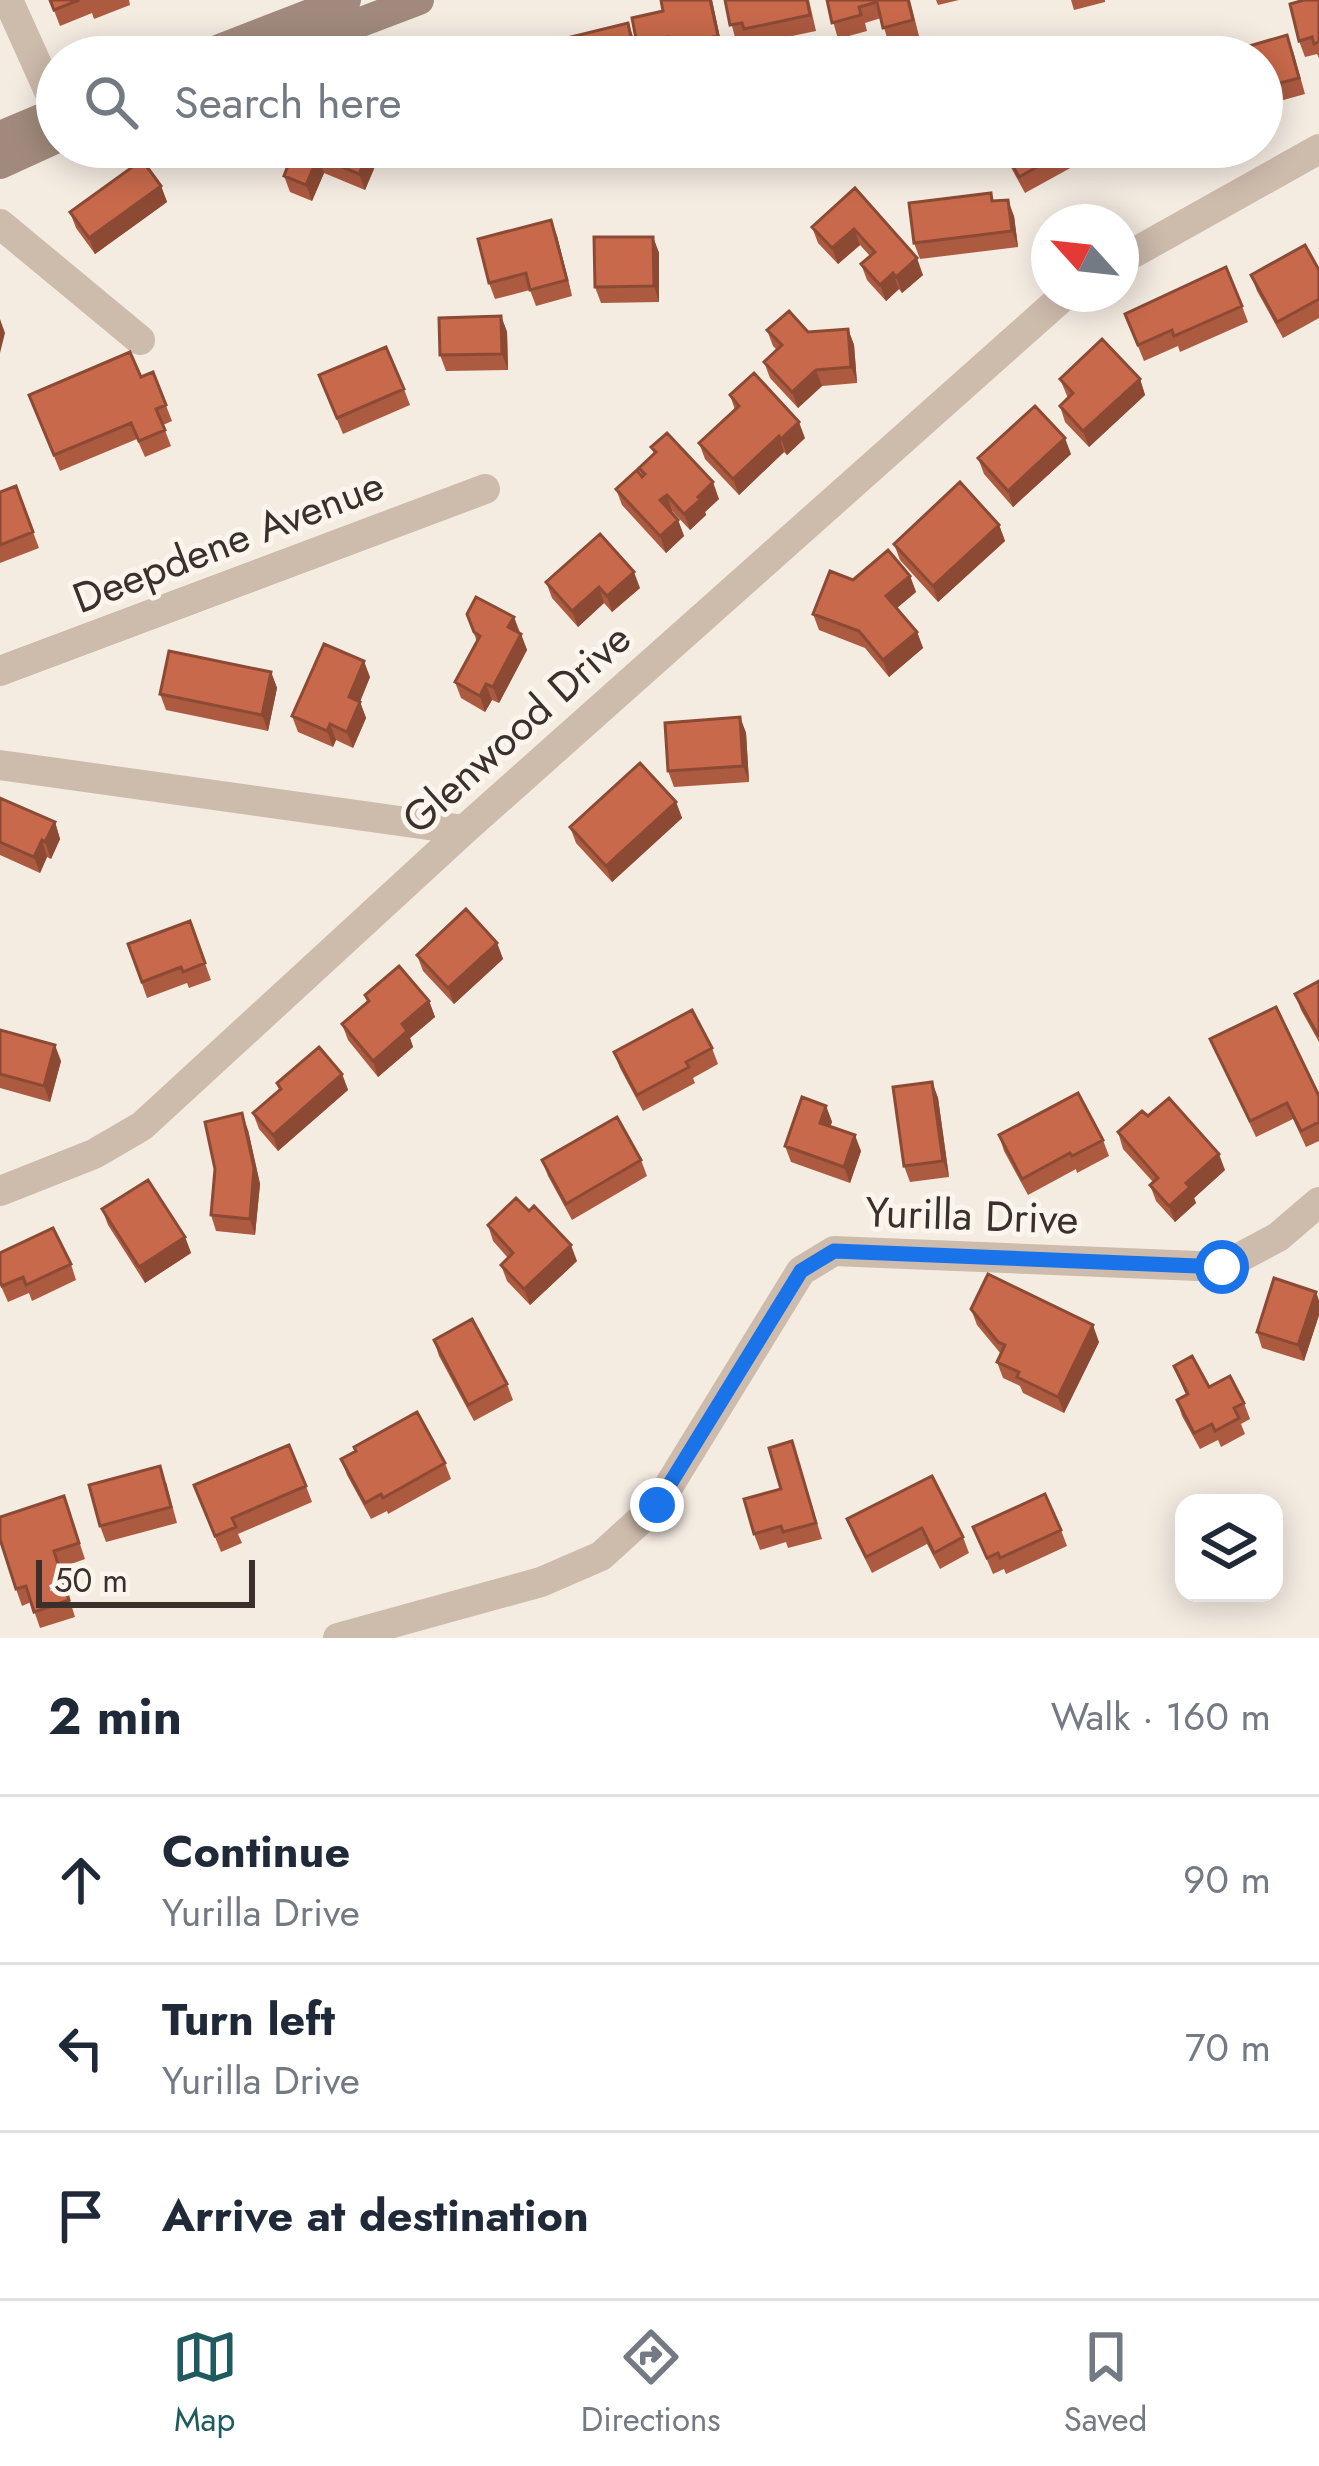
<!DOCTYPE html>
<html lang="en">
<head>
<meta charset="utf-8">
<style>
  body { margin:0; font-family:Jost,sans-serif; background:#f2f2f3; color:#1f2937 }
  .controls { position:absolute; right:36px; bottom:36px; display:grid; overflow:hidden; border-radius:24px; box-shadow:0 6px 30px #0003 }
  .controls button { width:108px; height:108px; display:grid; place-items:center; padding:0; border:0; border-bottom:3px solid #e0e1e3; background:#fff; color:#1f2937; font:60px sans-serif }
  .compass { position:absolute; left:1031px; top:204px; width:108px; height:108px; border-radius:50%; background:#fff; box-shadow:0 6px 30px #0003; rotate:297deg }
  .scale { position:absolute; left:36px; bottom:30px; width:219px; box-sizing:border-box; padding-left:12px; border:6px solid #3b302b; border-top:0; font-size:33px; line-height:42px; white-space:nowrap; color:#3b302b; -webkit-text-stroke:9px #fbf5ee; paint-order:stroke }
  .stop { position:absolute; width:36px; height:36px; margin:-27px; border:9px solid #1a73e8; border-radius:50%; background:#fff }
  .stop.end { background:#1a73e8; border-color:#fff; box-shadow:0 3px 12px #0008 }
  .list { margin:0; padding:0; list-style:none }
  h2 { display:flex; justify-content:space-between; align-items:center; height:156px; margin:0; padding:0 48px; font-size:51px }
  h2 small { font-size:39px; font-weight:400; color:#747a83 }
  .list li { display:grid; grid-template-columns:78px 1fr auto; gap:36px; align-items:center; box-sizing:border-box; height:168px; padding:0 48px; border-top:3px solid #e0e1e3 }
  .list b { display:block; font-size:45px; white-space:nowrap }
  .list p { margin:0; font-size:39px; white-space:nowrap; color:#747a83 }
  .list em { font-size:39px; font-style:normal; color:#747a83 }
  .icon { flex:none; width:66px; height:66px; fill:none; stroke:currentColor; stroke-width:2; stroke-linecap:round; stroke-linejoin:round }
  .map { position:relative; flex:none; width:1319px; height:1638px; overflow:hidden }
  .search { position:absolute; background:#fff; box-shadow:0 6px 30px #0003; left:36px; right:36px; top:36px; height:132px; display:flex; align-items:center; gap:30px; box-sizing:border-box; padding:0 42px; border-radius:66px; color:#747a83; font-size:45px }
  .sheet { height:660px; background:#fff }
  nav { display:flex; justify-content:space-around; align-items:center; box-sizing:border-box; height:168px; border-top:3px solid #e0e1e3; background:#fff; font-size:33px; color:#747a83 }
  nav a { display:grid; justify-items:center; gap:6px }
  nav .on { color:#1f5a5e }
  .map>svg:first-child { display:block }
</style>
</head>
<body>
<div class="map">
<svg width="1319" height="1638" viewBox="0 0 1319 1638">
  <rect width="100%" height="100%" fill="#f4ebe1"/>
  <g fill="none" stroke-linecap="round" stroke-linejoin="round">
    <path stroke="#cdbbac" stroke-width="30" d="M8,0L57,109
      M0,224L140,340
      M1121,260L1319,149
      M0,671L485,489
      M0,765L464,830
      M0,1191L94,1154L142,1126L464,830L1066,294
      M338,1638L541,1582L601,1556L657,1505L801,1271L834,1251L1222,1267L1278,1237L1319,1202"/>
    <path stroke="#a18a7d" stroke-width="30" d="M199,57L346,0
      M269,57L419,0
      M0,136L57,112
      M0,164L57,138"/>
  </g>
  <path fill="#ac5a40" d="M50,0H129L130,5L94,19L92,13L60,26Z
    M712,0L723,52L701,57H674L673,53L655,57H642L637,44Z
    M725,0H809L816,31L749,45L747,39L736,41Z
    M827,0H910L919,36L889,44L881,18L865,23L867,31L838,39Z
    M936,0H959L938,5Z
    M1071,0H1105V2L1074,10Z
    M1319,0V58L1317,54L1305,57L1299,41Z
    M628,23L637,57H553Z
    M1293,51L1305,94L1262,106V57Z
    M261,147H368L376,164L365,190L324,173L312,201L290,192L284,176L291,159Z
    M387,147H419L391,158Z
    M1002,147H1091L1094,155L1025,193L1008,162Z
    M1109,147H1188L1187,157L1110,149Z
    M161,186L167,202L95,254L76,228L70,212Z
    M855,188L923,275L902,293L899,289L886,301L867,280L861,264L870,256L860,245L838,264L818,243L812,227Z
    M994,201L1014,216L1018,247L920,259L914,243Z
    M557,236L572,296L536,306L530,290L495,299L489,283Z
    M653,237L659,253V302L601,303L595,287Z
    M1319,270V318L1283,338L1257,291L1251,275Z
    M1242,306L1248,322L1180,352L1178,346L1144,361L1125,314Z
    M501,316L507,332L508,370L446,371L440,355Z
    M848,329L854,345L857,383L822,386L798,408L770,378L764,362L777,350L773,346L767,330L808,332Z
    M153,372L172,421L163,425L171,446L145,457L137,439L60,471L29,395L141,377Z
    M1060,379H1140L1145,395L1089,447L1065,422L1060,406L1068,398Z
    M404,389L410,405L343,434L325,391Z
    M730,395L805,438L787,455L784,452L739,495L705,459L699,443L735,410Z
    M651,447L719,499L705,512L706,515L690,530L672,511L671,512L678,520L684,536L666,553L622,505L616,489L642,476L639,468L654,454Z
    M1071,454L1013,507L984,474L978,458Z
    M16,486L39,548L0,563V492Z
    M999,525L1005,541L938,602L900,560L894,544Z
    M910,576L916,592L897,608L917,632L923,648L889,677L865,648L819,630L813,614L853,580Z
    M546,582L640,588L612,612L604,603L578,627L552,598Z
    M467,614L514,617L527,650L499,703L492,700L485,712L461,698L455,682L477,642Z
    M271,672L277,688L268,731L166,710L160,694Z
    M370,677L360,702L366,718L353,748L336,740L333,747L298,732L292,716Z
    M740,717L746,733L749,782L674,787L668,771Z
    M0,798L55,822L60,839L51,859L47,857L40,873L0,855Z
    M676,802L682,818L612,882L576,843L570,827Z
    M190,921L211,980L189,988L187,983L147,998L128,944Z
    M497,943L503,959L454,1004L423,971L417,955Z
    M1319,981V1042L1301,1010L1295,994Z
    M365,995L429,1001L435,1017L410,1038L413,1047L378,1077L348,1040L342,1024L367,1002Z
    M0,1030L61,1061L50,1102L0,1088Z
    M1210,1039L1319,1096V1141L1306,1147L1293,1119L1256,1137Z
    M712,1048L718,1064L693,1078L695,1083L643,1111L620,1068L614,1052Z
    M342,1074L348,1090L278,1151L259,1129L253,1113L279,1090L277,1083Z
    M932,1082L938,1098L949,1177L910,1182L904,1166Z
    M826,1106L832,1122L830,1126L861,1151L850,1183L791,1162L785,1146Z
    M1148,1116L1225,1170L1194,1198L1196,1203L1175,1222L1156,1201L1150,1185L1153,1182L1123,1149L1118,1132Z
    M248,1130L260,1184L255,1235L216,1231L211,1215Z
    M999,1135L1103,1140L1109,1156L1077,1173L1076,1169L1028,1195L1004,1151Z
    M542,1160H641L647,1176L572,1220L548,1176Z
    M102,1209L185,1237L191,1253L145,1283L108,1225Z
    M488,1225L577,1261L530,1305L507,1281L501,1265L508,1258L493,1241Z
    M0,1253L71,1264L76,1280L32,1301L29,1293L8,1302L0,1284Z
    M1316,1292L1319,1301V1315L1304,1361L1262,1348L1257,1332Z
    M971,1309L1099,1342L1064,1413L1023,1393L1020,1386L1003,1378L997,1362L1001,1354L977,1325Z
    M434,1340L507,1384L513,1400L474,1421L439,1356Z
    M1174,1366L1209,1387L1244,1403L1250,1419L1241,1424L1245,1434L1221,1447L1218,1440L1200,1449L1182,1416L1177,1400L1186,1395Z
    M797,1457L822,1539L788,1548L786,1542L760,1550L754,1534Z
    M341,1459L445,1463L451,1479L388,1514L387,1511L371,1519L347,1475Z
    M932,1476L963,1537L969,1553L940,1569L927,1544L872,1573L853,1535L847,1519Z
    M166,1482L177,1523L106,1542L100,1526Z
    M194,1485L306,1486L312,1502L238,1534L242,1543L221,1552Z
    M64,1496L85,1559L60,1568L75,1617L40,1628L31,1602L22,1606L16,1589Z
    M973,1527L1061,1530L1067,1546L1006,1574L1004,1569L993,1574Z"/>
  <path fill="#8c4a34" d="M710,0H712L723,52L718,36Z
    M628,23L634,39L637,57L633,47Z
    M370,148L376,164L365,190L359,174Z
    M318,157L324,173L312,201L306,185Z
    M161,186L167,202L95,254L89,238Z
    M1008,200L1014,216L1018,247L1012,231Z
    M551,220L557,236L572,296L567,280Z
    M854,229L860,245L838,264L832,248Z
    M653,237L659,253V302L654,286Z
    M917,258L923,275L902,293L896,277Z
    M893,273L899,289L886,301L880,285Z
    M501,316L507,332L508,370L502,354Z
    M0,319L5,333L0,353Z
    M848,329L854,345L857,383L851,367Z
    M816,370L822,386L798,408L792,392Z
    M1140,379L1145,395L1089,447L1083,431Z
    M799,422L805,438L787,455L781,439Z
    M779,436L784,452L739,495L733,479Z
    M1065,438L1071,454L1013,507L1008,491Z
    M713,482L719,499L705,512L706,515L690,530L684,514Z
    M667,495L672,511L666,516L660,500Z
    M678,520L684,536L666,553L660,536Z
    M999,525L1005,541L938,602L933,586Z
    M634,572L640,588L612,612L607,596Z
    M910,576L916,592L892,612L886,596Z
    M599,587L604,603L578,627L572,611Z
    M514,617L519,633L508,627Z
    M917,632L923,648L889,677L883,660Z
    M521,634L527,650L499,703L493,687Z
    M364,661L370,677L355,713L349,697Z
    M271,672L277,688L268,731L262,715Z
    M486,684L492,700L485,712L480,696Z
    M360,702L366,718L353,748L347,732Z
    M740,717L746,733L749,782L743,766Z
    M330,724L336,740L333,747L327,731Z
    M676,802L682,818L612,882L606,866Z
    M55,822L60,839L51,859L45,842Z
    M42,840L47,857L40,873L34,857Z
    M497,943L503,959L454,1004L448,988Z
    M429,1001L435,1017L410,1038L413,1047L378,1077L373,1061L402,1024Z
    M55,1045L61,1061L50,1102L44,1086Z
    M342,1074L348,1090L278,1151L273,1135Z
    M932,1082L938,1098L949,1177L943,1161Z
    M826,1106L832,1122L826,1139L820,1123Z
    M242,1113L248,1130L260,1184L255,1235L250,1219Z
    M855,1135L861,1151L850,1183L844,1167Z
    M1219,1154L1225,1170L1194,1198L1196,1203L1175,1222L1169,1206L1186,1183Z
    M185,1237L191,1253L145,1283L139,1267Z
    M571,1245L577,1261L530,1305L524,1289Z
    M1316,1292L1319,1301V1315L1304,1361L1298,1345Z
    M1093,1325L1099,1342L1064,1413L1058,1397Z"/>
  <path fill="#c8694b" stroke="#8c4a34" stroke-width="3" d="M50,0H79L54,10Z
    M661,0H710L718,36L670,46L668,37L637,44L632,18L663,11Z
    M725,0H807L810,15L744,29L742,23L730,25Z
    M827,0H908L913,20L883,28L877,2L859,7L861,15L832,23Z
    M1304,0H1319V42L1314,44L1312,37L1299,41L1290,4Z
    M628,23L633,47L624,49L626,57H553L550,42Z
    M1287,35L1299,78L1262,88V57H1212Z
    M295,147H368L370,148L359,174L318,157L306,185L284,176Z
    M1003,147H1073L1019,177Z
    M142,160L161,186L89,238L70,212Z
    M855,188L917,258L896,277L893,273L880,285L861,264L875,252L854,229L832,248L812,227Z
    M991,193L992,201L1008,200L1012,231L914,243L909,203Z
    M551,220L567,280L530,290L526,273L489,283L478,239Z
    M594,237H653L654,286L595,287Z
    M1305,245L1319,270V299L1277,322L1251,275Z
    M1226,267L1242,306L1174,336L1172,330L1138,345L1125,314Z
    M789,311L808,332L848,329L851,367L816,370L792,392L764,362L782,345L767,330Z
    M501,316L502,354L440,355L439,318Z
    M1102,339L1140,379L1083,431L1060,406L1073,393L1060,379Z
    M386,347L404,389L337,418L319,375Z
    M130,352L141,377L153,372L166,405L156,409L165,430L139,441L131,423L54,455L29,395Z
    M754,373L799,422L781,439L779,436L733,479L699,443L739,406L730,395Z
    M1035,406L1065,438L1008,491L978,458Z
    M667,433L713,482L698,497L701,499L684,514L667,495L660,500L678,520L660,536L616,489L637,470L642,477L645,474L639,468L656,452L651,447Z
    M960,482L999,525L933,586L894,544Z
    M16,486L33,532L0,545V492Z
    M600,534L634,572L607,596L599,587L572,611L546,582Z
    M888,550L910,576L886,596L917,632L883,660L859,631L813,614L830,571L853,580Z
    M476,597L514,617L508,627L521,634L493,687L486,684L480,696L455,682L480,636L474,632L467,614Z
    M324,644L364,661L349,697L360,702L347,732L330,724L327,731L292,716Z
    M169,651L271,672L262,715L160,694Z
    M740,717L743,766L668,771L665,723Z
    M640,763L676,802L606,866L570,827Z
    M0,798L55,822L45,842L42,840L34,857L0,842Z
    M466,909L497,943L448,988L417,955Z
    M190,921L205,963L183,972L181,967L142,982L128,944Z
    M399,966L429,1001L402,1024L407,1031L373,1061L342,1024L369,1001L365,995Z
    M1319,981V1034L1318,1035L1295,994Z
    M1276,1007L1319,1096V1122L1301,1131L1287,1103L1250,1121L1210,1039Z
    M692,1010L712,1048L686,1062L689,1067L637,1095L614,1052Z
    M0,1030L55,1045L44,1086L0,1074Z
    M319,1047L342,1074L273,1135L253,1113L281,1089L277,1083Z
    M932,1082L943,1161L904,1166L893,1087Z
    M1078,1093L1103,1140L1072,1156L1070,1153L1022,1179L999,1135Z
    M802,1097L826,1106L820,1123L855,1135L844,1167L785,1146Z
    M1169,1098L1219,1154L1186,1183L1190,1187L1169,1206L1150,1185L1158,1178L1118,1132L1142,1111L1148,1116Z
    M242,1113L254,1168L250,1219L211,1215L215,1169L205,1122Z
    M617,1117L641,1160L566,1204L542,1160Z
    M148,1180L185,1237L139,1267L102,1209Z
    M516,1198L529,1211L534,1206L571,1245L524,1289L501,1265L513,1253L488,1225Z
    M53,1228L71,1264L26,1285L23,1277L2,1286L0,1281V1253Z
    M988,1274L1093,1325L1058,1397L1017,1377L1019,1372L997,1362L1005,1345L998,1342L971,1309Z
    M1274,1278L1316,1292L1298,1345L1257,1332Z
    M472,1319L507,1384L468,1405L434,1340Z
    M1192,1356L1209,1387L1230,1376L1244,1403L1234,1408L1239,1418L1215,1431L1212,1424L1194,1433L1177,1400L1188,1394L1174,1366Z
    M417,1412L445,1463L383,1498L381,1494L365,1503L341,1459L356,1451L354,1447Z
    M792,1441L816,1523L783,1532L781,1526L754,1534L744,1499L781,1489L769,1448Z
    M289,1445L306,1486L232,1518L236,1527L215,1536L194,1485Z
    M160,1466L171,1507L100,1526L89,1485Z
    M932,1476L963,1537L934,1553L922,1528L866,1557L847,1519Z
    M1045,1494L1061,1530L1000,1558L998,1553L987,1558L973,1527Z
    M64,1496L79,1543L54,1551L69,1600L34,1612L26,1586L16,1589L0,1539V1517Z"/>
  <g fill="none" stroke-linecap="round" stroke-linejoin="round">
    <path stroke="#1a73e8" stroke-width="15" d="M657,1505L801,1271L834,1251L1222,1267"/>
  </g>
  <g text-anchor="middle" stroke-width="10" stroke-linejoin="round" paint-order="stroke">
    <g font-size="42" fill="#3b302b" stroke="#fbf5ee">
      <text transform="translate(228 541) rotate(-21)" y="15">Deepdene Avenue</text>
      <text transform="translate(516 728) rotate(-42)" y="15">Glenwood Drive</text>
      <text transform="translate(972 1215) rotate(2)" y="15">Yurilla Drive</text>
    </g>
  </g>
</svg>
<div class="controls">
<button><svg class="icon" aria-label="layers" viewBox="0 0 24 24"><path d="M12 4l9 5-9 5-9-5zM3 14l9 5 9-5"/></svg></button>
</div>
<svg class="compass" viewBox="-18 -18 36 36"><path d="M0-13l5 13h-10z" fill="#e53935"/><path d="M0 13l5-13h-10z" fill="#747a83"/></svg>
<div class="scale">50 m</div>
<div class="stop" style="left:1222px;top:1267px"></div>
<div class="stop end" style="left:657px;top:1505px"></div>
<div class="search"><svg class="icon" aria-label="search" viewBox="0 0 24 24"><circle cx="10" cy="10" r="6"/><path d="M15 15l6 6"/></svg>Search here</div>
</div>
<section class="sheet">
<h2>2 min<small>Walk · 160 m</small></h2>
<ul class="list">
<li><svg class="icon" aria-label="ahead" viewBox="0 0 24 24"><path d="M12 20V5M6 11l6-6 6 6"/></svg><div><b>Continue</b><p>Yurilla Drive</p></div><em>90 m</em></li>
<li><svg class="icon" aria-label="left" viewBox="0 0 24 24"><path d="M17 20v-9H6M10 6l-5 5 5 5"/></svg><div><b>Turn left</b><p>Yurilla Drive</p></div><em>70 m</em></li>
<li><svg class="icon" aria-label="arrive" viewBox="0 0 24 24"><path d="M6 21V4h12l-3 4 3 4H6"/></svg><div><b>Arrive at destination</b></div></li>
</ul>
</section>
<nav>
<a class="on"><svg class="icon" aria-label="map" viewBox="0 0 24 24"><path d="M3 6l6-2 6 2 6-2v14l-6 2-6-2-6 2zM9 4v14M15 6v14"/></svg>Map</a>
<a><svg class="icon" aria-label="directions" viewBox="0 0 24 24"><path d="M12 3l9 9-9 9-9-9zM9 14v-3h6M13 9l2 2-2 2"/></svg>Directions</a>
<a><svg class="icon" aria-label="saved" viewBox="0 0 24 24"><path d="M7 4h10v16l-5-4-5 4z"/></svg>Saved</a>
</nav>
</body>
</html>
